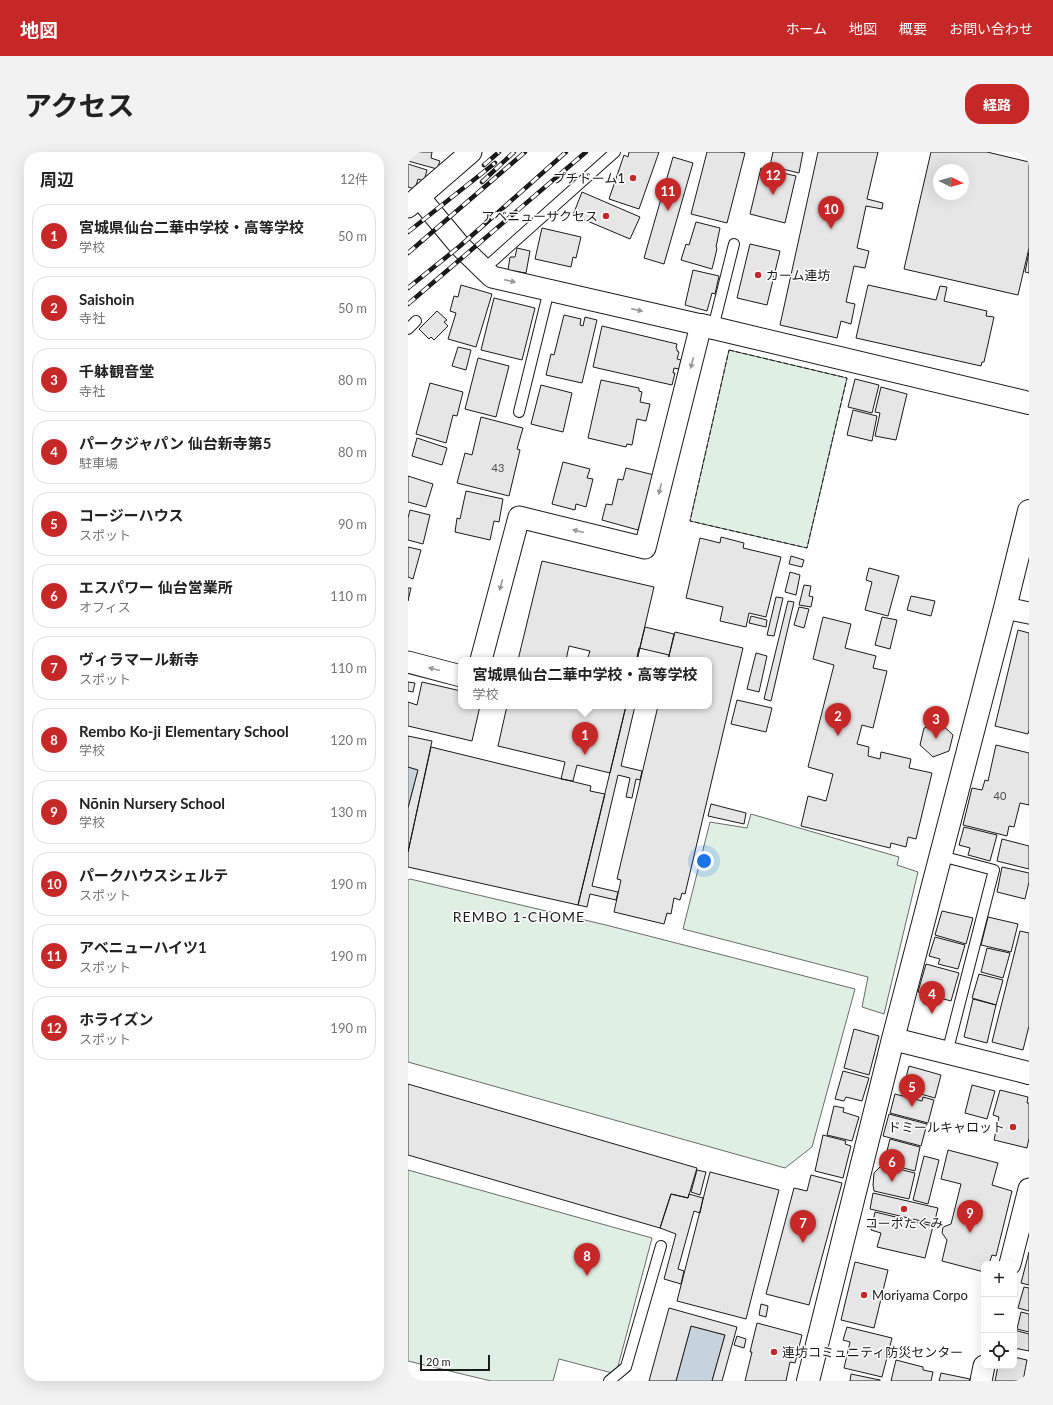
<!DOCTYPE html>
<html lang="ja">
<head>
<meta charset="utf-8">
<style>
  body { margin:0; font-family:Lato,"Noto Sans JP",sans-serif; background:#f2f2f2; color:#222 }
  .controls { position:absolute; right:12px; bottom:12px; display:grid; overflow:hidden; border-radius:8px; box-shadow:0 4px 16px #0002 }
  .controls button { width:36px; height:36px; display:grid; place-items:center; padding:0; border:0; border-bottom:1px solid #e0e0e0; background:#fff; color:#222; font:20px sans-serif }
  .compass { position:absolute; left:525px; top:12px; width:36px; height:36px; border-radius:50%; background:#fff; box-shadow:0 4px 16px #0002; rotate:95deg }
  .scale { position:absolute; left:12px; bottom:10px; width:70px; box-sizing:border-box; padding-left:4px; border:2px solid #1a1a1a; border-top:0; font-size:11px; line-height:14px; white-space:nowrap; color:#1a1a1a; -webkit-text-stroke:3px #fff; paint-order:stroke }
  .you { position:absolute; left:296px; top:709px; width:14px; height:14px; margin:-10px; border:3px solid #fff; border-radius:50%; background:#1a73e8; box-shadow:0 0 0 6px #1a73e833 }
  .badge { display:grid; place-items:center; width:26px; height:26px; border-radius:50%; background:#c62828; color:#fff; font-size:13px; font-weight:700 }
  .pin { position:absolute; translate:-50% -33px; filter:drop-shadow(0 1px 2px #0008) }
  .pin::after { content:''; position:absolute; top:21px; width:14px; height:12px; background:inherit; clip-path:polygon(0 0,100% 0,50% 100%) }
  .popup { position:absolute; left:50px; top:505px; width:254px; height:52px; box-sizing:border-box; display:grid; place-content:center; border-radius:8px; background:#fff; filter:drop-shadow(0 1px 3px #0005); font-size:13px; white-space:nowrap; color:#767676 }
  .popup b { font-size:15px; color:#222 }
  .popup::after { content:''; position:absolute; left:50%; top:100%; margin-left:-8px; border:8px solid transparent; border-top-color:#fff }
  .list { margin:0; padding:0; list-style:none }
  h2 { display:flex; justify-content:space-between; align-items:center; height:52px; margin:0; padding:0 16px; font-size:17px }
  h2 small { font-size:13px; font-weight:400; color:#767676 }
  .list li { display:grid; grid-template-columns:26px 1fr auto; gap:12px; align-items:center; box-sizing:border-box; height:64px; margin:0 8px 8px; padding:0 8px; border:1px solid #e0e0e0; border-radius:16px }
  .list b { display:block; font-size:15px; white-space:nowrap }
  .list p { margin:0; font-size:13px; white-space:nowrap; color:#767676 }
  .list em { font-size:13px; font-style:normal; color:#767676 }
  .icon { flex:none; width:22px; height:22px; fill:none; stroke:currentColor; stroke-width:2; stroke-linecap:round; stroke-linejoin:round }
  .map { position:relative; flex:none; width:621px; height:1229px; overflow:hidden; border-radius:16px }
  header { display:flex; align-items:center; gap:24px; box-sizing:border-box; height:56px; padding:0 20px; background:#c62828; color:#fff }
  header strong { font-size:19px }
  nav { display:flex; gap:22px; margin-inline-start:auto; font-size:14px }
  .intro { display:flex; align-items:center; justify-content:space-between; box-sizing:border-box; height:96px; padding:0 24px }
  h1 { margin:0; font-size:28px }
  .button { padding:10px 18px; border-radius:16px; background:#c62828; color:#fff; font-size:14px; font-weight:700 }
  main { display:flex; gap:24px; padding:0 24px }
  aside { flex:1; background:#fff; border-radius:16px; box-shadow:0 4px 16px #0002 }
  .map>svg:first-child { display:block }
</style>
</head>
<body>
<header>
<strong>地図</strong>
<nav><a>ホーム</a><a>地図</a><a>概要</a><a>お問い合わせ</a></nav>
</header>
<div class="intro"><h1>アクセス</h1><a class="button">経路</a></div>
<main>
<aside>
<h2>周辺<small>12件</small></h2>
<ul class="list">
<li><span class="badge">1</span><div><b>宮城県仙台二華中学校・高等学校</b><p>学校</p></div><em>50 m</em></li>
<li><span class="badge">2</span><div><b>Saishoin</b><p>寺社</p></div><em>50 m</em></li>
<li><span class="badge">3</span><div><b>千躰観音堂</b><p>寺社</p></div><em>80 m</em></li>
<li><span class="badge">4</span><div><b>パークジャパン 仙台新寺第5</b><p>駐車場</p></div><em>80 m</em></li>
<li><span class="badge">5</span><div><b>コージーハウス</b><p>スポット</p></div><em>90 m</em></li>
<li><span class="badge">6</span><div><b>エスパワー 仙台営業所</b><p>オフィス</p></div><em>110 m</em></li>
<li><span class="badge">7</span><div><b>ヴィラマール新寺</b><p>スポット</p></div><em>110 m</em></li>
<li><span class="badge">8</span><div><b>Rembo Ko-ji Elementary School</b><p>学校</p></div><em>120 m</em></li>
<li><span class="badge">9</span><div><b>Nōnin Nursery School</b><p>学校</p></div><em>130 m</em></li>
<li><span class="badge">10</span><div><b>パークハウスシェルテ</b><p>スポット</p></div><em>190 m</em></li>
<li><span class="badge">11</span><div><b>アベニューハイツ1</b><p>スポット</p></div><em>190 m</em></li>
<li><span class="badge">12</span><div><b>ホライズン</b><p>スポット</p></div><em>190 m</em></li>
</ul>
</aside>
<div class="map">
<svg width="621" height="1229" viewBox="0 0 621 1229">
  <rect width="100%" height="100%" fill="#fff"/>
  <path fill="#e0efe3" stroke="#6a6a6a" d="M321,198L439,226L399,396L282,369Z
    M343,662L491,705L489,713L510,720L476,862L454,855L460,825L275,777L302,670L339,676Z
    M2,727L198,773L447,837L404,995L377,1016L0,910V728Z
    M0,1018L244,1086L208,1222L151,1207L145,1229H83L0,1209Z"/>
  <path fill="#c6d2dc" stroke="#6a6a6a" d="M0,615L10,618L0,656Z
    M283,1174L317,1183L304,1229H268Z"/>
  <path fill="#e6e6e6" stroke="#1a1a1a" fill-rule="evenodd" d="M0,0H24L23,6L32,9L29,17L0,9Z
    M221,0H251L231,57L201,47L216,3L220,5Z
    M299,0H331L337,1L319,71L283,62Z
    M365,0H395L391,21L362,14Z
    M410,0H470L459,47L475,51L474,57L458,54L449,96L461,99L457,116L446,114L438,150L447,152L443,172L433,169L429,186L372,173Z
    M523,0H579L621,10V96L610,143L496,117ZM531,18H555V42H531Z
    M265,5L285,11L256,112L236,106Z
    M0,12L19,18L16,29L10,27L7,37L0,35Z
    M353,16L388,24L377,71L342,62Z
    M174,40L232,65L222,87L165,63Z
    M288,70L312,76L308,95L309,96L308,101L304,117L273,108L278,92L281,93Z
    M134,76L173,85L168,106L165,105L163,115L127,107Z
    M342,92L372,99L359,153L329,146Z
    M109,96L122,99L118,121L100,118L102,105H107Z
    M621,100V121L617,120Z
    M285,118L311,124L307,142L304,141L299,159L277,153Z
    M53,133L84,142L68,195L40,187L48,161L42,159L46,144L50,145Z
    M460,133L528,148L532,134L539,135L536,149L579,159L578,164L586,165L576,210H574L573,214L448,186Z
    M86,146L127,156L114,208L73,198Z
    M29,159L39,168L36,170L40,174L26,188L23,185L21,187L11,177Z
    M156,163L173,167L172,173L175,174L177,165L189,168L174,231L138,223L143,202L146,203Z
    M194,174L269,192L268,196L269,197V199L271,200L269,207L273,208L271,217L266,216L265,221H267L264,233L185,215Z
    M50,195L63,198L58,218L44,214Z
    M70,206L101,214L88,265L57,257Z
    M447,227L471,233L464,261L440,255Z
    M193,228L231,236V239L234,240L232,250L242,252L238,269L229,267L224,293L219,292L218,295L180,286Z
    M22,231L55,240L49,264L45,263L38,291L8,282Z
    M133,233L164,241L155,280L123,272Z
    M473,235L499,242L488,288L467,284L472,261L467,260Z
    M445,258L469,264L464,289L439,283Z
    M73,265L115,276L109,297L112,298L101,344L49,331L57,301L64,303Z
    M9,286L39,296L34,313L4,304Z
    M155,310L182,317L179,326L185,327L178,355L168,352L167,358L144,352Z
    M218,316L246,323L230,378L194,368L198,352L204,353L210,327L215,328Z
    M0,324L25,332L18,355L0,350Z
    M58,339L95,347L91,370L86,369L82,388L47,380L49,366L52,367Z
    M2,358L22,363L15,392L0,388V366Z
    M313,385L336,391L335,396L373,405L358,465L341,461L338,475L312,469L315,455L278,446L292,386L312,391Z
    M0,395L13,398L5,427L0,425Z
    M383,404L396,408L394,415L381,412Z
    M134,409L246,435L229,508H179L182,499L161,494L158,508H110Z
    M461,416L491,424L480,464L457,458L464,430L458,428Z
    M382,420L392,423L388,443L377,440Z
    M396,433L403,434L401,444L405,445L403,455L391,453Z
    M0,436H3L0,449Z
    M503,444L527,449L523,464L499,458Z
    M368,445L375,446L366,484L359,483Z
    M380,449L386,450L363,549L356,547Z
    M391,455L401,457L396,476L386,473Z
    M343,464L359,468L358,475L341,471Z
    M415,465L443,472L437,496L468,504L465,516L479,519L465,576L454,573L449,592L461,595L460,604L472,607L473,600L503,607L501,616L524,621L508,687L500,685L498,695L483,691L482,696L393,674L400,644L418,649L425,622L400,615L426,513L405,507Z
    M474,465L489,468L482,497L467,493Z
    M237,475L266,482L260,508H229Z
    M610,478L621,481V578L620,582L587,574Z
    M267,480L335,496L277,742L274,741L272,748L266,746L263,762L259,761L256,772L206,760L213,728L209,727L250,554H301V508H260Z
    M231,496L261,503L260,508H242L229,505Z
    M348,501L359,504L351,540L339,537Z
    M0,530L7,531L5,540L0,539Z
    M14,530L53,539V554H72L64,589L0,574V550L9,553Z
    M329,548L364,556L358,580L323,572Z
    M99,554H218L202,621L169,613L165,629L153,627L157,610L90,594Z
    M218,554H227L213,614L234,619L232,628L228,627L224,646L218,645L222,626L210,623L184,734L210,740L208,748L182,742L179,755L170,753Z
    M531,570L545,583L541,599L525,605L512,593L516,576Z
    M0,584L24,589L0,700V656L10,618L0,615Z
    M588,593L621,601V653L612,651L606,675L601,674L599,684L555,673L564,636L574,638L577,628L580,629Z
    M23,595L183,634L182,639L197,642L170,753L0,715V700Z
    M303,652L338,661L336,672L300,664Z
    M556,675L589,683L582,709L560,703L562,696L551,693Z
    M594,687L621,694V717L589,709Z
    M594,715L621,721V730L617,747L589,740Z
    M534,759L565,766L558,792L527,783Z
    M580,765L610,772L603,800L573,793Z
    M612,779L621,781V874L615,898L584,890Z
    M527,785L557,793L550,817L530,812L532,807L521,804Z
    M579,796L602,801L595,826L573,820Z
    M518,812L551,821L543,849L510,840Z
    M571,822L595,828L588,853L564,846Z
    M565,847L588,853L579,891L556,885Z
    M446,877L471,884L461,923L436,916Z
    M501,914L533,923L527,946L495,937Z
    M435,919L461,926L454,949L438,945L436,949L427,947Z
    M0,932L289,1016L280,1046L263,1042L252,1076L0,1003Z
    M564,933L587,939L579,967L557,961Z
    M592,938L620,945L619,951H621V986L619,996L586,988L591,965L585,963Z
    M487,942L514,949L515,945L526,948L520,971L482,961Z
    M426,954L436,956L435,960L451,965L444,989L419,983Z
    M481,962L519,972L513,994L475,984Z
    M415,983L438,989L437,992L443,994L435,1026L407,1019Z
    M482,987L512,995L507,1019L476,1011Z
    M540,998L590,1011L584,1033L604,1039L588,1104L584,1103L581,1112H576V1120L534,1109L539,1088L534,1081L535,1075L543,1072L553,1032L533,1027Z
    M516,1004L531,1008L520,1052L505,1048Z
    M474,1013L507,1021L501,1047L466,1039L465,1033L466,1021Z
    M289,1018L298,1020L292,1043L283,1040Z
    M302,1020L371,1038L338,1167L269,1149Z
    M403,1023L434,1031L401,1153L358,1142L386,1036L399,1039Z
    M465,1041L530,1056L526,1072L462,1057Z
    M263,1042L280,1046L281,1042L295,1046L292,1061L286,1059L270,1117L276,1119L273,1132L256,1127L268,1082L252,1076Z
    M467,1060L525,1074L517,1106L469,1095L473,1081L463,1078Z
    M621,1100V1133L613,1131Z
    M447,1110L480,1118L466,1176L433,1168Z
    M616,1135L621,1136V1159L610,1156Z
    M353,1152L360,1154L358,1165L351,1163Z
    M261,1156L329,1175L314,1229H304L317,1183L283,1174L268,1229H241Z
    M613,1160L621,1162V1180L609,1177Z
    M349,1171L394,1183L387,1211L382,1210L378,1229H337L344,1200H342Z
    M439,1175L484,1186L474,1225L436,1216L442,1190L435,1188Z
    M606,1178L621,1182V1199L606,1196Z
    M329,1184L338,1187L336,1196L326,1193Z
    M606,1205L619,1208L615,1229H587L590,1214H606Z
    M488,1208L515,1215V1218L525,1220L523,1229H483Z
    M533,1221L562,1227L561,1229H531Z
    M443,1222L472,1228V1229H442Z"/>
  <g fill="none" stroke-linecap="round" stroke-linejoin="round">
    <g stroke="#1a1a1a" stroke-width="12">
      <path id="service" d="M76,117L207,0
        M305,176L326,92
        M0,177L8,169
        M111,260L141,138
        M533,704L586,718L539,901
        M201,1229L218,1215L253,1094"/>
    </g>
    <g stroke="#1a1a1a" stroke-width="23">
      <path id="minor" d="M11,45L63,0
        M0,55L11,45L52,94L84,125L293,173L237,396L111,365L73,508
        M597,456L621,461
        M0,510L53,524
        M602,1112L621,1037
        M573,1229L576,1214"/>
    </g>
    <g stroke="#1a1a1a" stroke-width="24">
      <path id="tertiary" d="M293,173L621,251
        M485,887L621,921
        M400,1229L485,887L597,456L621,359"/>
    </g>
    <use href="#service" stroke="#fff" stroke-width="10"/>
    <use href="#minor" stroke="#fff" stroke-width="21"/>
    <use href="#tertiary" stroke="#fff" stroke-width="22"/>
    <g stroke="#1a1a1a" stroke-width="4.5">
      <path id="rail" d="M76,13L91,0
        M74,30L106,0
        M0,80L87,11
        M0,101L117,0
        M0,136L52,94L158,0
        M0,152L178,0"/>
    </g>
    <use href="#rail" stroke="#fff" stroke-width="3" stroke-dasharray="9" stroke-linecap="butt"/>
    <path stroke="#1a1a1a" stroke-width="1" stroke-dasharray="5 2" stroke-linecap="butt" d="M321,198L439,226L399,396L282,369Z"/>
  </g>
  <defs><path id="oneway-solid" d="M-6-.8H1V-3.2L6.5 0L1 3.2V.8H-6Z"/></defs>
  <g fill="#989898">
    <use href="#oneway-solid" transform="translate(102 129) rotate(13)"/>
    <use href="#oneway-solid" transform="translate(229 158) rotate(13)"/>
    <use href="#oneway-solid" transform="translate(284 211) rotate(104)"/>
    <use href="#oneway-solid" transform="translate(252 337) rotate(104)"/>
    <use href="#oneway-solid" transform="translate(170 379) rotate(-166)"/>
    <use href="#oneway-solid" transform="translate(93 433) rotate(105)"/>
    <use href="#oneway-solid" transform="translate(26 517) rotate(-166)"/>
  </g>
  <g fill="#c62828" stroke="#fff" stroke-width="1.5">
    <circle cx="225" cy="26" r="4"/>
    <circle cx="198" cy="64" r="4"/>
    <circle cx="350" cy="123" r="4"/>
    <circle cx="605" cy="975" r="4"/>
    <circle cx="496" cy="1057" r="4"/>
    <circle cx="456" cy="1143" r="4"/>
    <circle cx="366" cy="1200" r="4"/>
  </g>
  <g text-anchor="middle" stroke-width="3" stroke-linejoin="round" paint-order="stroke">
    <g font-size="11" fill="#4d4d4d">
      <text x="90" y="320">43</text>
      <text x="592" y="648">40</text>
    </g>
    <g font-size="13" fill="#1a1a1a" stroke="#fff" text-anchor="end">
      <text x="217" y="31">プチドーム1</text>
      <text x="190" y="69">アベニューサクセス</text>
      <text x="358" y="128" text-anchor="start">カーム連坊</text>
      <text x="597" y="980">ドミールキャロット</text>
      <text x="496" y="1076" text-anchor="middle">コーポたくみ</text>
      <text x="464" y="1148" text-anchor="start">Moriyama Corpo</text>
      <text x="374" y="1205" text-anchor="start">連坊コミュニティ防災センター</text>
    </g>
    <g font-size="14" letter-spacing="1" fill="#1a1a1a" stroke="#fff">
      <text x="111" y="770">REMBO 1-CHOME</text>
    </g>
  </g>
</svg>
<div class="controls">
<button>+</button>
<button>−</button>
<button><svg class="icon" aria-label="locate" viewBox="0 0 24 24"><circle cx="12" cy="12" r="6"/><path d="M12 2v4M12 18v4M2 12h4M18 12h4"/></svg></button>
</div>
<svg class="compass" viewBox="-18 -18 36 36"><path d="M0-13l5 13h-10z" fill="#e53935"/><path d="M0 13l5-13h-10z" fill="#767676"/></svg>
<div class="scale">20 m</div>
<div class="you"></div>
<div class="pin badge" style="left:177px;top:603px">1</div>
<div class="popup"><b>宮城県仙台二華中学校・高等学校</b>学校</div>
<div class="pin badge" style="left:430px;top:584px">2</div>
<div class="pin badge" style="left:528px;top:587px">3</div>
<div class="pin badge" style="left:524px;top:862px">4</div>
<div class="pin badge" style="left:504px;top:955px">5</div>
<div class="pin badge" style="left:484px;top:1030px">6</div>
<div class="pin badge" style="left:395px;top:1091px">7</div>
<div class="pin badge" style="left:179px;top:1124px">8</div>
<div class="pin badge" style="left:562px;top:1081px">9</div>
<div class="pin badge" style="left:423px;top:77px">10</div>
<div class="pin badge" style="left:260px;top:59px">11</div>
<div class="pin badge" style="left:365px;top:43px">12</div>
</div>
</main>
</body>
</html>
